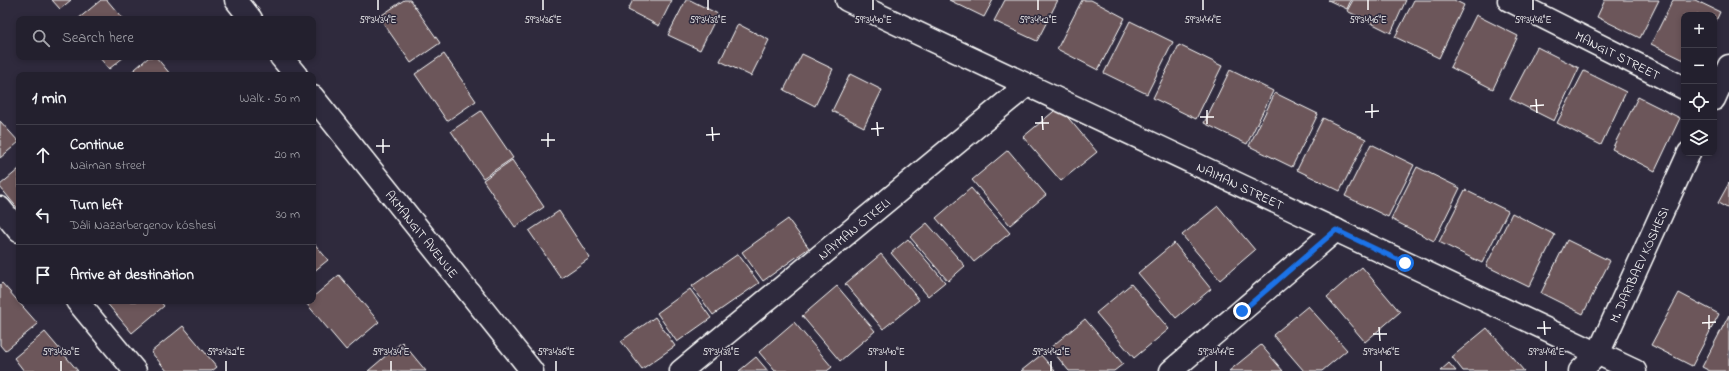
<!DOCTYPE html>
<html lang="en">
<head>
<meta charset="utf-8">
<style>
  body { margin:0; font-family:"Indie Flower",sans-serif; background:#2f2d3a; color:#f1f3f6 }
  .controls { position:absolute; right:12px; top:12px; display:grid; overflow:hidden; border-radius:8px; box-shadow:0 2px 6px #0003 }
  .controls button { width:36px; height:36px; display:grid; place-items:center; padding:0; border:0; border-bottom:1px solid #403e4a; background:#23202e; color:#f1f3f6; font:20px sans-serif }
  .stop { position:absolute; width:12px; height:12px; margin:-9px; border:3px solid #1a73e8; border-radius:50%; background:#fff }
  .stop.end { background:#1a73e8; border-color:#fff; box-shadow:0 1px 4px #0008 }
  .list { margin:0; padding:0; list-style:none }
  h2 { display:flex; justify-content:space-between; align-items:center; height:52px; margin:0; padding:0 16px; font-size:17px }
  h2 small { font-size:13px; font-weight:400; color:#a3a3aa }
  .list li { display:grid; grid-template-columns:26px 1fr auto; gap:12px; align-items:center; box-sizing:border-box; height:60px; padding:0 16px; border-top:1px solid #403e4a }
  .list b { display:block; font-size:15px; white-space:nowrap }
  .list p { margin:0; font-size:13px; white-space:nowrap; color:#a3a3aa }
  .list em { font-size:13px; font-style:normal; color:#a3a3aa }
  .icon { flex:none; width:22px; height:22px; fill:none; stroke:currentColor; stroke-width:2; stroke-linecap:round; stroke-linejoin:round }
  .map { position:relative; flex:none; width:1729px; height:371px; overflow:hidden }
  .search { position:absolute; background:#23202e; box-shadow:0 2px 6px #0003; left:16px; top:16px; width:300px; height:44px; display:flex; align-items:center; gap:10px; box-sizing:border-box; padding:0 14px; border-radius:8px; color:#a3a3aa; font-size:15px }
  .panel { position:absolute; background:#23202e; box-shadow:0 2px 6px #0003; left:16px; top:72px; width:300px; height:232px; border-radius:8px }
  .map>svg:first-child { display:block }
</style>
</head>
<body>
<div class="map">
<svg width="1729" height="371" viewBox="0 0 1729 371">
  <rect width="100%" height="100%" fill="#2f2a3d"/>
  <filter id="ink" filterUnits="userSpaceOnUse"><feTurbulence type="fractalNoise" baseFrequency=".025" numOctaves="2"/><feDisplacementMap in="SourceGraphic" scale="8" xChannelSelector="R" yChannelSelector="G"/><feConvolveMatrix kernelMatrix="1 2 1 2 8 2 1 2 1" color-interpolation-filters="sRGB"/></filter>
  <g filter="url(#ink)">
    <path fill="#6c575a" stroke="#fff" d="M52,0H71L60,9Z
      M101,0H107L123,19H78Z
      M404,0H410L440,43L411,63L379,17Z
      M633,0H672L659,26L628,10Z
      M686,0H690L718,14L700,50L668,35Z
      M949,0H993L984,17Z
      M1005,0H1058L1037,41L994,21Z
      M1082,0H1091L1125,18L1098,70L1057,49Z
      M1328,0H1351L1347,9Z
      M1353,0H1406L1391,33L1347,11Z
      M1414,0H1454L1464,5L1439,58L1395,37Z
      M1605,0H1659L1640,38L1597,17Z
      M1673,0H1695L1720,12L1714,25V15H1684V60L1651,44Z
      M1476,15L1518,36L1493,89L1450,67Z
      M1130,21L1173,42L1147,94L1104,73Z
      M738,24L769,40L751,76L720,61Z
      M1179,45L1222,66L1196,119L1153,98Z
      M1537,47L1579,68L1554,121L1510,99Z
      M444,54L476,101L447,121L415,74Z
      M802,54L833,69L815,106L784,90Z
      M99,57H124L109,69Z
      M149,57H156L171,75H128Z
      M1230,70L1273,91L1247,144L1204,123Z
      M1584,71L1626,92L1601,145L1557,123Z
      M850,74L882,90L864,127L832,111Z
      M1275,93L1318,114L1292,167L1249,146Z
      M1638,97L1680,118L1655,171L1612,149Z
      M1059,107L1097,152L1061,181L1023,137Z
      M481,111L513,158L483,178L451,131Z
      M1323,118L1366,139L1340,191L1297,170Z
      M0,121L19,142L0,158Z
      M1371,144L1414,165L1388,217L1345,196Z
      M1008,150L1046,195L1010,225L972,180Z
      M512,160L544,207L515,227L483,180Z
      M1417,167L1460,188L1434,241L1391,219Z
      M19,169V210L0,187V185Z
      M1729,183V209L1718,203Z
      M971,188L1010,233L974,262L936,218Z
      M1465,190L1508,211L1482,263L1439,242Z
      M1218,206L1255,250L1220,280L1182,235Z
      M559,211L590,258L561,278L529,231Z
      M1512,213L1555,235L1529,287L1486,266Z
      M788,219L809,248L763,281L742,252Z
      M927,223L965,266L948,281L910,237Z
      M908,239L945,282L928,296L891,253Z
      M1567,240L1610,261L1583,314L1541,293Z
      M313,242L328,260L313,272Z
      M1174,243L1211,289L1176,318L1138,273Z
      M738,254L759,283L713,315L692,286Z
      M881,254L919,300L883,329L845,284Z
      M1362,267L1400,312L1365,342L1327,297Z
      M339,275L379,322L346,350L306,303L308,301H313V297Z
      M2,283L38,324L5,351L0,345V285Z
      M1131,284L1169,329L1134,358L1096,313Z
      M837,286L875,331L840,361L802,316Z
      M690,289L711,318L677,342L657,313Z
      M1679,293L1719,314L1692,366L1651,345Z
      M105,301H160L164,306L132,333Z
      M1308,306L1347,350L1322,371H1304L1273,335Z
      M1729,315V371H1710L1702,367Z
      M655,317L675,346L642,369L621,341Z
      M1085,319L1123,364L1114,371H1069L1050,348Z
      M794,322L832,367L827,371H775L759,352Z
      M183,326L217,367L212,371H167L151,352Z
      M1487,328L1524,371H1463L1452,357Z
      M45,332L78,371H24L14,358Z
      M402,342L426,371H368Z
      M1261,345L1283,371H1229Z
      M1041,355L1055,371H1021Z
      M756,357L768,371H739Z
      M1449,363L1456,371H1440Z"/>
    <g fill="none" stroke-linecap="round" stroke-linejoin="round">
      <g stroke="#fff" stroke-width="25">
        <g id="minor">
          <path id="s1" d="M847,0L1635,371"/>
          <path id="s2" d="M1509,0L1684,88"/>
          <path d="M1714,99L1729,66"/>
          <path d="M0,208L19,231"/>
          <path d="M77,301L135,371"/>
          <path id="s3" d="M681,371L1027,85"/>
          <path d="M1171,371L1336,230"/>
          <path id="s4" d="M1580,371L1598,354L1689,153"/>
        </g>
      </g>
      <g stroke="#fff" stroke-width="25">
        <g id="tertiary">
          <path d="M236,0L251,19"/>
          <path d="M281,57L296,75"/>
          <path id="s5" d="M313,97L532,371"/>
        </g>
      </g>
      <use href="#minor" stroke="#2f2a3d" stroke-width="22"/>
      <use href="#tertiary" stroke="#2f2a3d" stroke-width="22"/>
    </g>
  </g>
  <g fill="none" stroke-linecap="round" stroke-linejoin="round" filter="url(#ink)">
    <path stroke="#1a73e8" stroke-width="5" d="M1242,311L1336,230L1405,263"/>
  </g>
  <path fill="none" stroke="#fff" stroke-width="1.5" d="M378,0V10M543,0V10M708,0V10M873,0V10M1038,0V10M1203,0V10M1368,0V10M1533,0V10M1536,99L1537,113M1372,104V118M1530,106L1544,105M1207,110V124M1365,112L1379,111M1042,116L1043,130M1200,117H1214M877,122L878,136M1035,123H1049M712,127L713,141M871,129L884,128M548,133V147M706,135L720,134M383,139V153M541,140H555M376,146H390M1709,315V329M1544,321L1545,335M1702,323L1716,322M1379,327L1380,341M1537,328H1551M1373,334H1387M61,361V371M226,361V371M391,361V371M556,361V371M721,361V371M886,361V371M1051,361V371M1216,361V371M1381,361V371M1546,361V371"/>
  <g text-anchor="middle" stroke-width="3" stroke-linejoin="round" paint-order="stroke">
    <g font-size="13" fill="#fff" stroke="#2f2a3d">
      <text dy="5" stroke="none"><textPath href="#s2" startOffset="122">MANGIT STREET</textPath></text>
      <text dy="5" stroke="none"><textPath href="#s1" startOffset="435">NAIMAN STREET</textPath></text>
      <text dy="5" stroke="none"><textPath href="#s3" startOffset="224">NAYMAN ÓTKELI</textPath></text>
      <text dy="5" stroke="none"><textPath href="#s5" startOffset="175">AKMANGIT AVENUE</textPath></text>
      <text dy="5" stroke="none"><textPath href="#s4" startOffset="123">M. DARIBAEV KÓSHESI</textPath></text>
    </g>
  </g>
  <g font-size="10" text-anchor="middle" fill="#fff" stroke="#2f2a3d" stroke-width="3" stroke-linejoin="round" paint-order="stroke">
    <text x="378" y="23">59°34'34"E</text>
    <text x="543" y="23">59°34'36"E</text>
    <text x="708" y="23">59°34'38"E</text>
    <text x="873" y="23">59°34'40"E</text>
    <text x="1038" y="23">59°34'42"E</text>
    <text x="1203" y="23">59°34'44"E</text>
    <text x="1368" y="23">59°34'46"E</text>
    <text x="1533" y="23">59°34'48"E</text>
    <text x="61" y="355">59°34'30"E</text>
    <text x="226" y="355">59°34'32"E</text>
    <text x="391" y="355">59°34'34"E</text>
    <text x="556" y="355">59°34'36"E</text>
    <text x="721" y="355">59°34'38"E</text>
    <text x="886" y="355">59°34'40"E</text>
    <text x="1051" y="355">59°34'42"E</text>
    <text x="1216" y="355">59°34'44"E</text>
    <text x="1381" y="355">59°34'46"E</text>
    <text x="1546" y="355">59°34'48"E</text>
  </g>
</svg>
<div class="controls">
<button>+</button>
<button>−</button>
<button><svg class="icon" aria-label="locate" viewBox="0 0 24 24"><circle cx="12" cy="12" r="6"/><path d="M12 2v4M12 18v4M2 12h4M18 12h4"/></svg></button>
<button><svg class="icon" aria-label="layers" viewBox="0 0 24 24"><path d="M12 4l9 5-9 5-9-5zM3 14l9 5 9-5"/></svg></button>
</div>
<div class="stop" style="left:1405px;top:263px"></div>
<div class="stop end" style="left:1242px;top:311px"></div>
<div class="search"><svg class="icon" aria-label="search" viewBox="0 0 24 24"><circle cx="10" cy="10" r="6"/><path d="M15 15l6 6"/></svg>Search here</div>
<section class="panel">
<h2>1 min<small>Walk · 50 m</small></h2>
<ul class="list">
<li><svg class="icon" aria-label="ahead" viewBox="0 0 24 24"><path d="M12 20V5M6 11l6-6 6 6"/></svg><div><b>Continue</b><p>Naiman street</p></div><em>20 m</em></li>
<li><svg class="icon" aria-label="left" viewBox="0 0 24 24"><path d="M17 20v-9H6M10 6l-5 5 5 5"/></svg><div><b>Turn left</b><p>Dáli Nazarbergenov kóshesi</p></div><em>30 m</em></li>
<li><svg class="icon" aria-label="arrive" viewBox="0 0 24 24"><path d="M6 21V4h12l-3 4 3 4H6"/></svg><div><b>Arrive at destination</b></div></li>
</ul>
</section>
</div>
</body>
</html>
